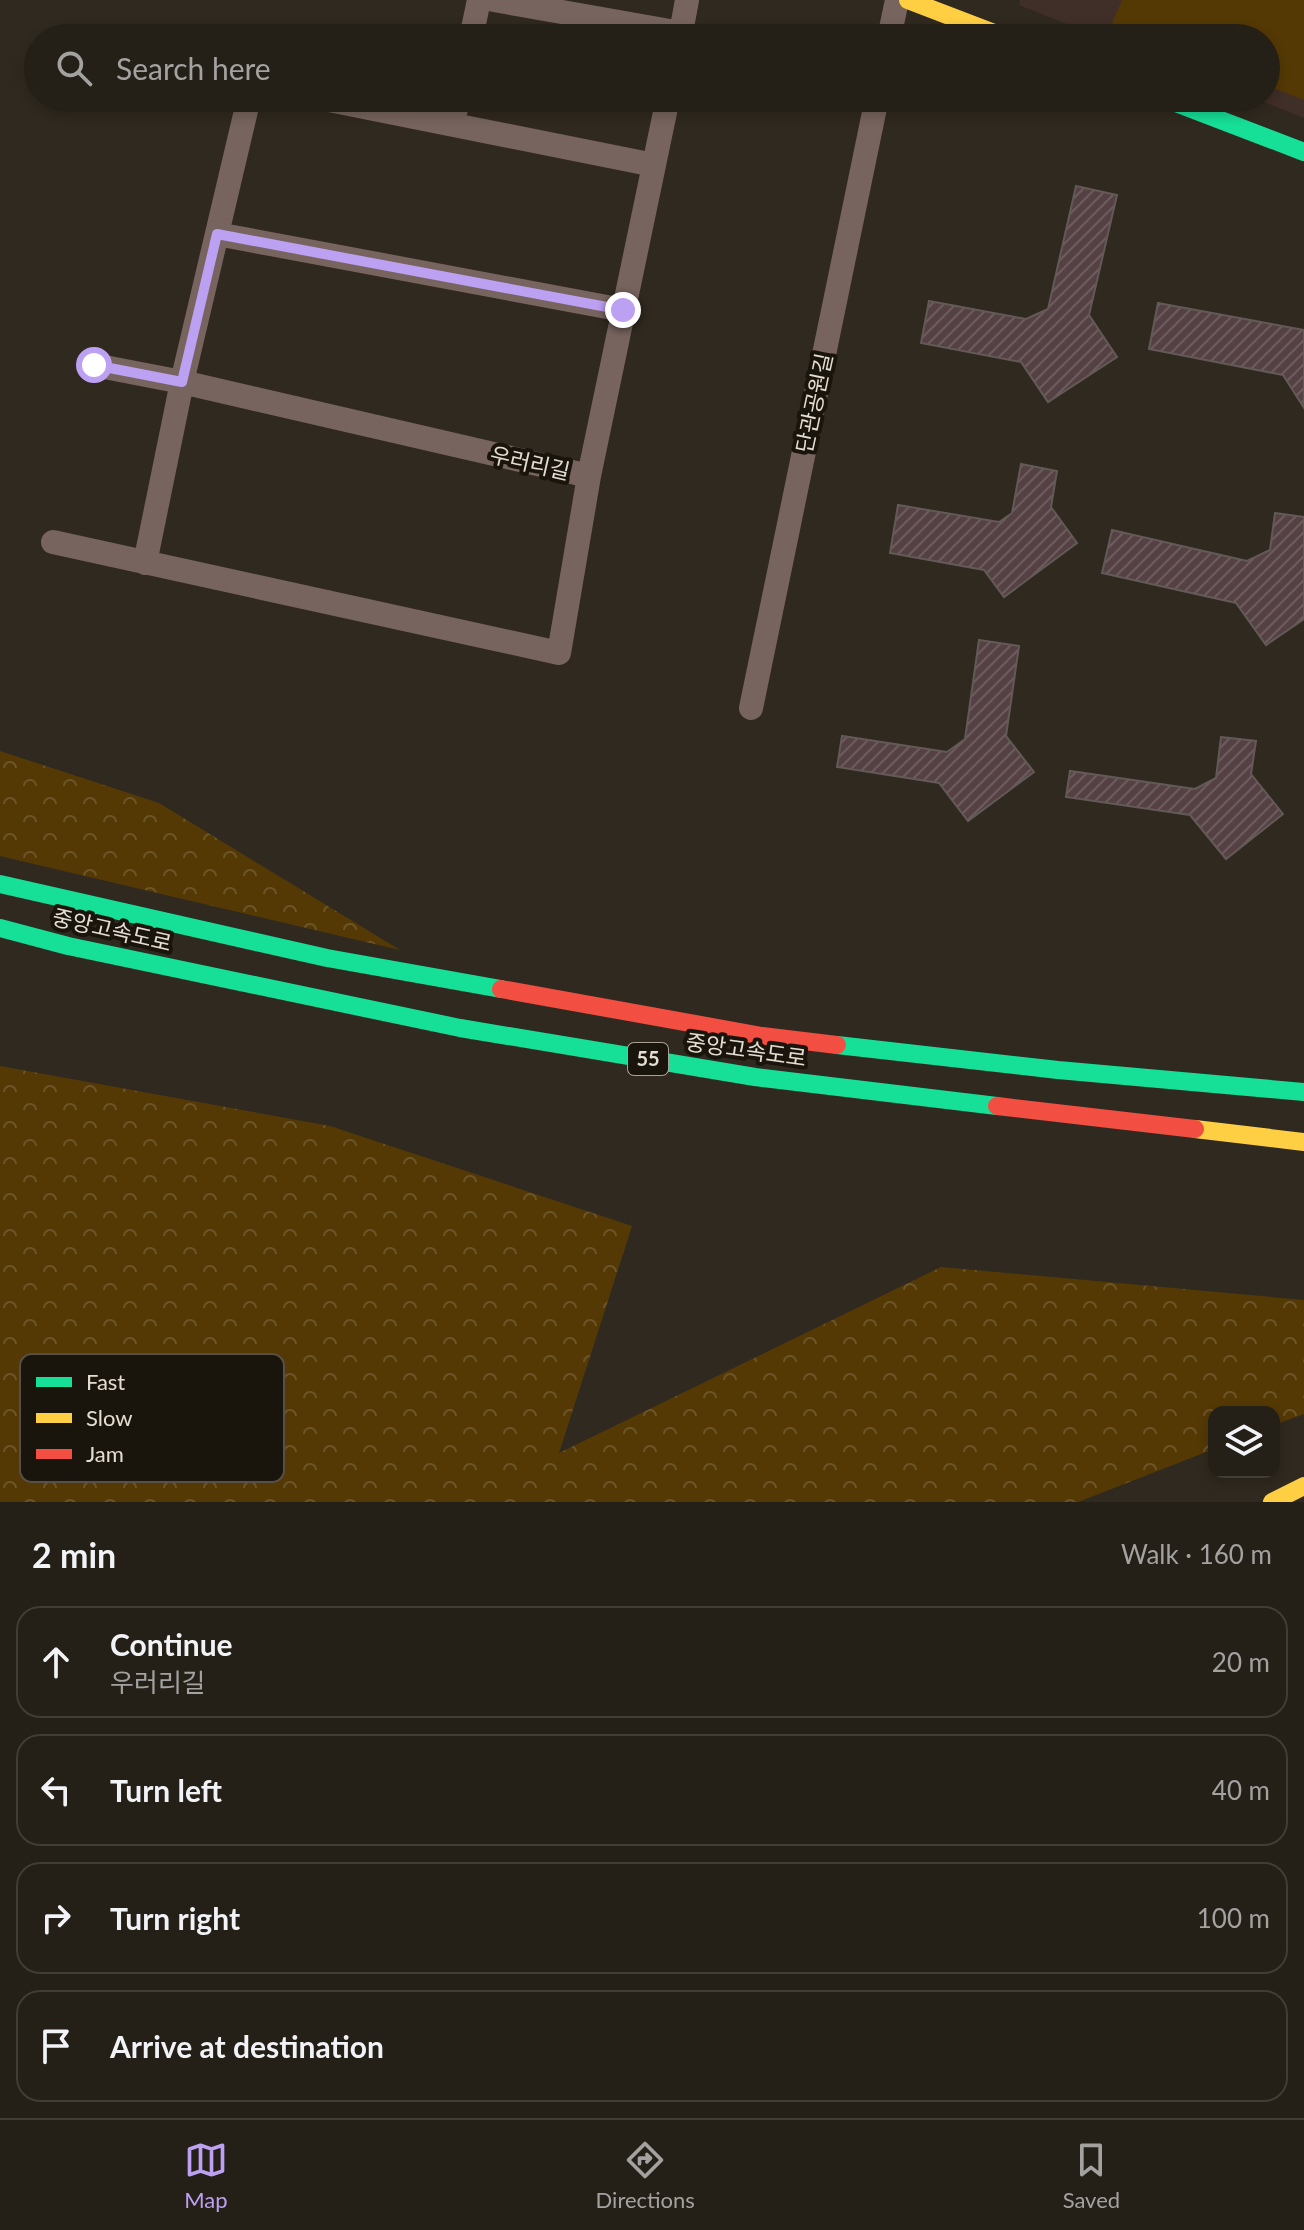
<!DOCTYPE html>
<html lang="en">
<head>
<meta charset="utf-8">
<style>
  body { margin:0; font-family:Lato,"Noto Sans KR",sans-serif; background:#302c24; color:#f1f3f6 }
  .controls { position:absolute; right:24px; bottom:24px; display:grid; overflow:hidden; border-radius:16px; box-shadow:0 4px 12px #0003 }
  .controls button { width:72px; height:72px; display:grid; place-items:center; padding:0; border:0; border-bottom:2px solid #413d36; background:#241f17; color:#f1f3f6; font:40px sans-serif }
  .stop { position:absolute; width:24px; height:24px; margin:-18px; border:6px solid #bca0f2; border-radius:50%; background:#fff }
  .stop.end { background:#bca0f2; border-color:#fff; box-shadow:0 2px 8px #0008 }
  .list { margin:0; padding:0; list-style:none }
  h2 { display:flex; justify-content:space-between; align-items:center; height:104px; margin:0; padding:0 32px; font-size:34px }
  h2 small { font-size:26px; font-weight:400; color:#a3a2a1 }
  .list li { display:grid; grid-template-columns:52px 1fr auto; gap:24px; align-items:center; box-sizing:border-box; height:112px; margin:0 16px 16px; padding:0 16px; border:2px solid #413d36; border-radius:24px }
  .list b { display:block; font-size:30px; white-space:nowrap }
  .list p { margin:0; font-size:26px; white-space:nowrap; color:#a3a2a1 }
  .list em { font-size:26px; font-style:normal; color:#a3a2a1 }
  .icon { flex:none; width:44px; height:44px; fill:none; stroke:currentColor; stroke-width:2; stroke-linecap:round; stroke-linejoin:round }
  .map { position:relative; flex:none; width:1304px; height:1502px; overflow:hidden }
  .search { position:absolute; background:#241f17; box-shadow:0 4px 12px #0003; left:24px; right:24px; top:24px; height:88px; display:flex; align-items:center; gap:20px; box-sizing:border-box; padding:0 28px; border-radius:44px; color:#a3a2a1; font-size:30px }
  .sheet { height:616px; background:#241f17 }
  nav { display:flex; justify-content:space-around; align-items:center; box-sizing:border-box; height:112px; border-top:2px solid #413d36; background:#241f17; font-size:22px; color:#a3a2a1 }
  nav a { display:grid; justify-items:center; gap:4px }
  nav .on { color:#bca0f2 }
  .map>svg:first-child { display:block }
</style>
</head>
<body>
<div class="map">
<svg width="1304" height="1502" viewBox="0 0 1304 1502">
  <defs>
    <pattern id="forest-crowns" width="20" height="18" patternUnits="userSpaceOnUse" patternTransform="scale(2)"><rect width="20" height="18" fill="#543905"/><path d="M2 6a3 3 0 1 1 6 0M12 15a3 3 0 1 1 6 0" fill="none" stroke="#6c5529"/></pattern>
    <pattern id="building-hatch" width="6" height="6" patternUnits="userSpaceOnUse" patternTransform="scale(2)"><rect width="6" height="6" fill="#554144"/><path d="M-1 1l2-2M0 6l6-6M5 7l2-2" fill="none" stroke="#6d5c5e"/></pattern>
  </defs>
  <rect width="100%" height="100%" fill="#30291f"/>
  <path fill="#402e28" d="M1020,0H1304V118L1254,98H1266V38H1102L1019,5Z"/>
  <path fill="url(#forest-crowns)" d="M0,751L159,803L400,950L0,856Z
    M0,1066L330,1126L632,1226L559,1453L941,1267L1304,1300V1414L1274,1425V1412H1214V1449L1078,1502H0Z"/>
  <path fill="#543905" d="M1122,0H1304V100L1266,85V38H1149L1112,23Z"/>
  <path fill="url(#building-hatch)" stroke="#635a58" stroke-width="2" d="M1076,186L1117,195L1089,315L1117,357L1048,402L1021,362L921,343L929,301L1026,319L1048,309Z
    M1158,303L1304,330V408L1283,375L1149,349Z
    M1021,464L1057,471L1051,507L1077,543L1004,597L984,570L890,553L898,505L999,522L1012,513Z
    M1275,513L1304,517V619L1266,645L1236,603L1102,573L1112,530L1247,561L1270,550Z
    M979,640L1019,646L1006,736L1034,772L968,821L939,783L837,767L842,736L947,752L965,739Z
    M1221,737L1256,741L1251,774L1283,814L1226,859L1190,815L1066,797L1070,771L1195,789L1216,778Z"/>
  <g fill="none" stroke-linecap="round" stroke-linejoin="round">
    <path stroke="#77645e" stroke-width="24" d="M494,0L681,33
      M471,38L479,0
      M680,38L687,0
      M889,38L897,0
      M319,98L654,165
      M453,124L458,98
      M217,234L623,310
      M94,365L182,382L589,476
      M53,542L559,653L589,476L668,98
      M145,563L182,382L249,98
      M751,708L877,98"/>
    <path stroke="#16e098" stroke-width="18" d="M1163,98L1304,152
      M0,884L327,958L501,989
      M0,928L68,946L460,1028L755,1077L997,1106
      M837,1045L1058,1070L1304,1092"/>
    <path stroke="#ffcf43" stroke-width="18" d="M908,0L1007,38
      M1195,1129L1304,1142
      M1272,1502L1304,1486"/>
    <path stroke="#f24e42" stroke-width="18" d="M501,989L762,1036L837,1045
      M997,1106L1195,1129"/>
  </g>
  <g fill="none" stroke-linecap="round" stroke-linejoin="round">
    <path stroke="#bca0f2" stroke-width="10" d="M94,365L182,382L217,234L623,310"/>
  </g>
  <g text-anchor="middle" stroke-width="8" stroke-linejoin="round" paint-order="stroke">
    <rect fill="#19140c" stroke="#a8a197" stroke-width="2" x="628" y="1043" width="40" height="32" rx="6"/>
    <g font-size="20" font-weight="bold" fill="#e5ddd2">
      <text x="648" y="1066">55</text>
    </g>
    <g font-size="22" fill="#e5ddd2" stroke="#19140c">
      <text transform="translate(814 403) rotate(-78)" y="8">단관공원길</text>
      <text transform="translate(530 463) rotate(13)" y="8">우러리길</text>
      <text transform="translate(112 930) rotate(13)" y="8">중앙고속도로</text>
      <text transform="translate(746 1050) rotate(8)" y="8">중앙고속도로</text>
    </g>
  </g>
  <rect x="20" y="1354" width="264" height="128" rx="12" fill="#19140c" stroke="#565047" stroke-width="2"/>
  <rect x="36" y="1377" width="36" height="10" fill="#16e098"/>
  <rect x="36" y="1413" width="36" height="10" fill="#ffcf43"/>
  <rect x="36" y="1449" width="36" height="10" fill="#f24e42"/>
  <g font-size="22" fill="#e5ddd2">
    <text x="86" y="1390">Fast</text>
    <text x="86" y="1426">Slow</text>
    <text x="86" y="1462">Jam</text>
  </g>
</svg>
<div class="controls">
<button><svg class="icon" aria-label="layers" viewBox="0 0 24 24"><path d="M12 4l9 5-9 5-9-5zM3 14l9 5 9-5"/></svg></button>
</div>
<div class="stop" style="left:94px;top:365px"></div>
<div class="stop end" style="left:623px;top:310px"></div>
<div class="search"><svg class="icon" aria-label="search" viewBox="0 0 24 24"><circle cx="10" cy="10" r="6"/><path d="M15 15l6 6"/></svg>Search here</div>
</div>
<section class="sheet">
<h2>2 min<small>Walk · 160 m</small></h2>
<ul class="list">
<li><svg class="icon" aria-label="ahead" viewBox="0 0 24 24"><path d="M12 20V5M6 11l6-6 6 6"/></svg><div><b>Continue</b><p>우러리길</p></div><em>20 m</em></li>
<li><svg class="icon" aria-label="left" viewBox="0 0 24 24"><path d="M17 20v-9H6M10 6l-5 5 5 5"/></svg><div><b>Turn left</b></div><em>40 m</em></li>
<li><svg class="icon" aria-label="right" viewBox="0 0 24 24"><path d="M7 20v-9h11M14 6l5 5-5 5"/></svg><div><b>Turn right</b></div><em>100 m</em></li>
<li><svg class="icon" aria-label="arrive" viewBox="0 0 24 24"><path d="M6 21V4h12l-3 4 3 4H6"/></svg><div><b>Arrive at destination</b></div></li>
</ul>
</section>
<nav>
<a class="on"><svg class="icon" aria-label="map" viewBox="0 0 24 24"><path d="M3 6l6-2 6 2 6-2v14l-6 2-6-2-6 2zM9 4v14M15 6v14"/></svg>Map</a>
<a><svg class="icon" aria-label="directions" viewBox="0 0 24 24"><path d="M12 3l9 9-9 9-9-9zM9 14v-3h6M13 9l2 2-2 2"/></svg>Directions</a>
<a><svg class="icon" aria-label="saved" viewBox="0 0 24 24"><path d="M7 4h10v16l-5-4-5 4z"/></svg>Saved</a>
</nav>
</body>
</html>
